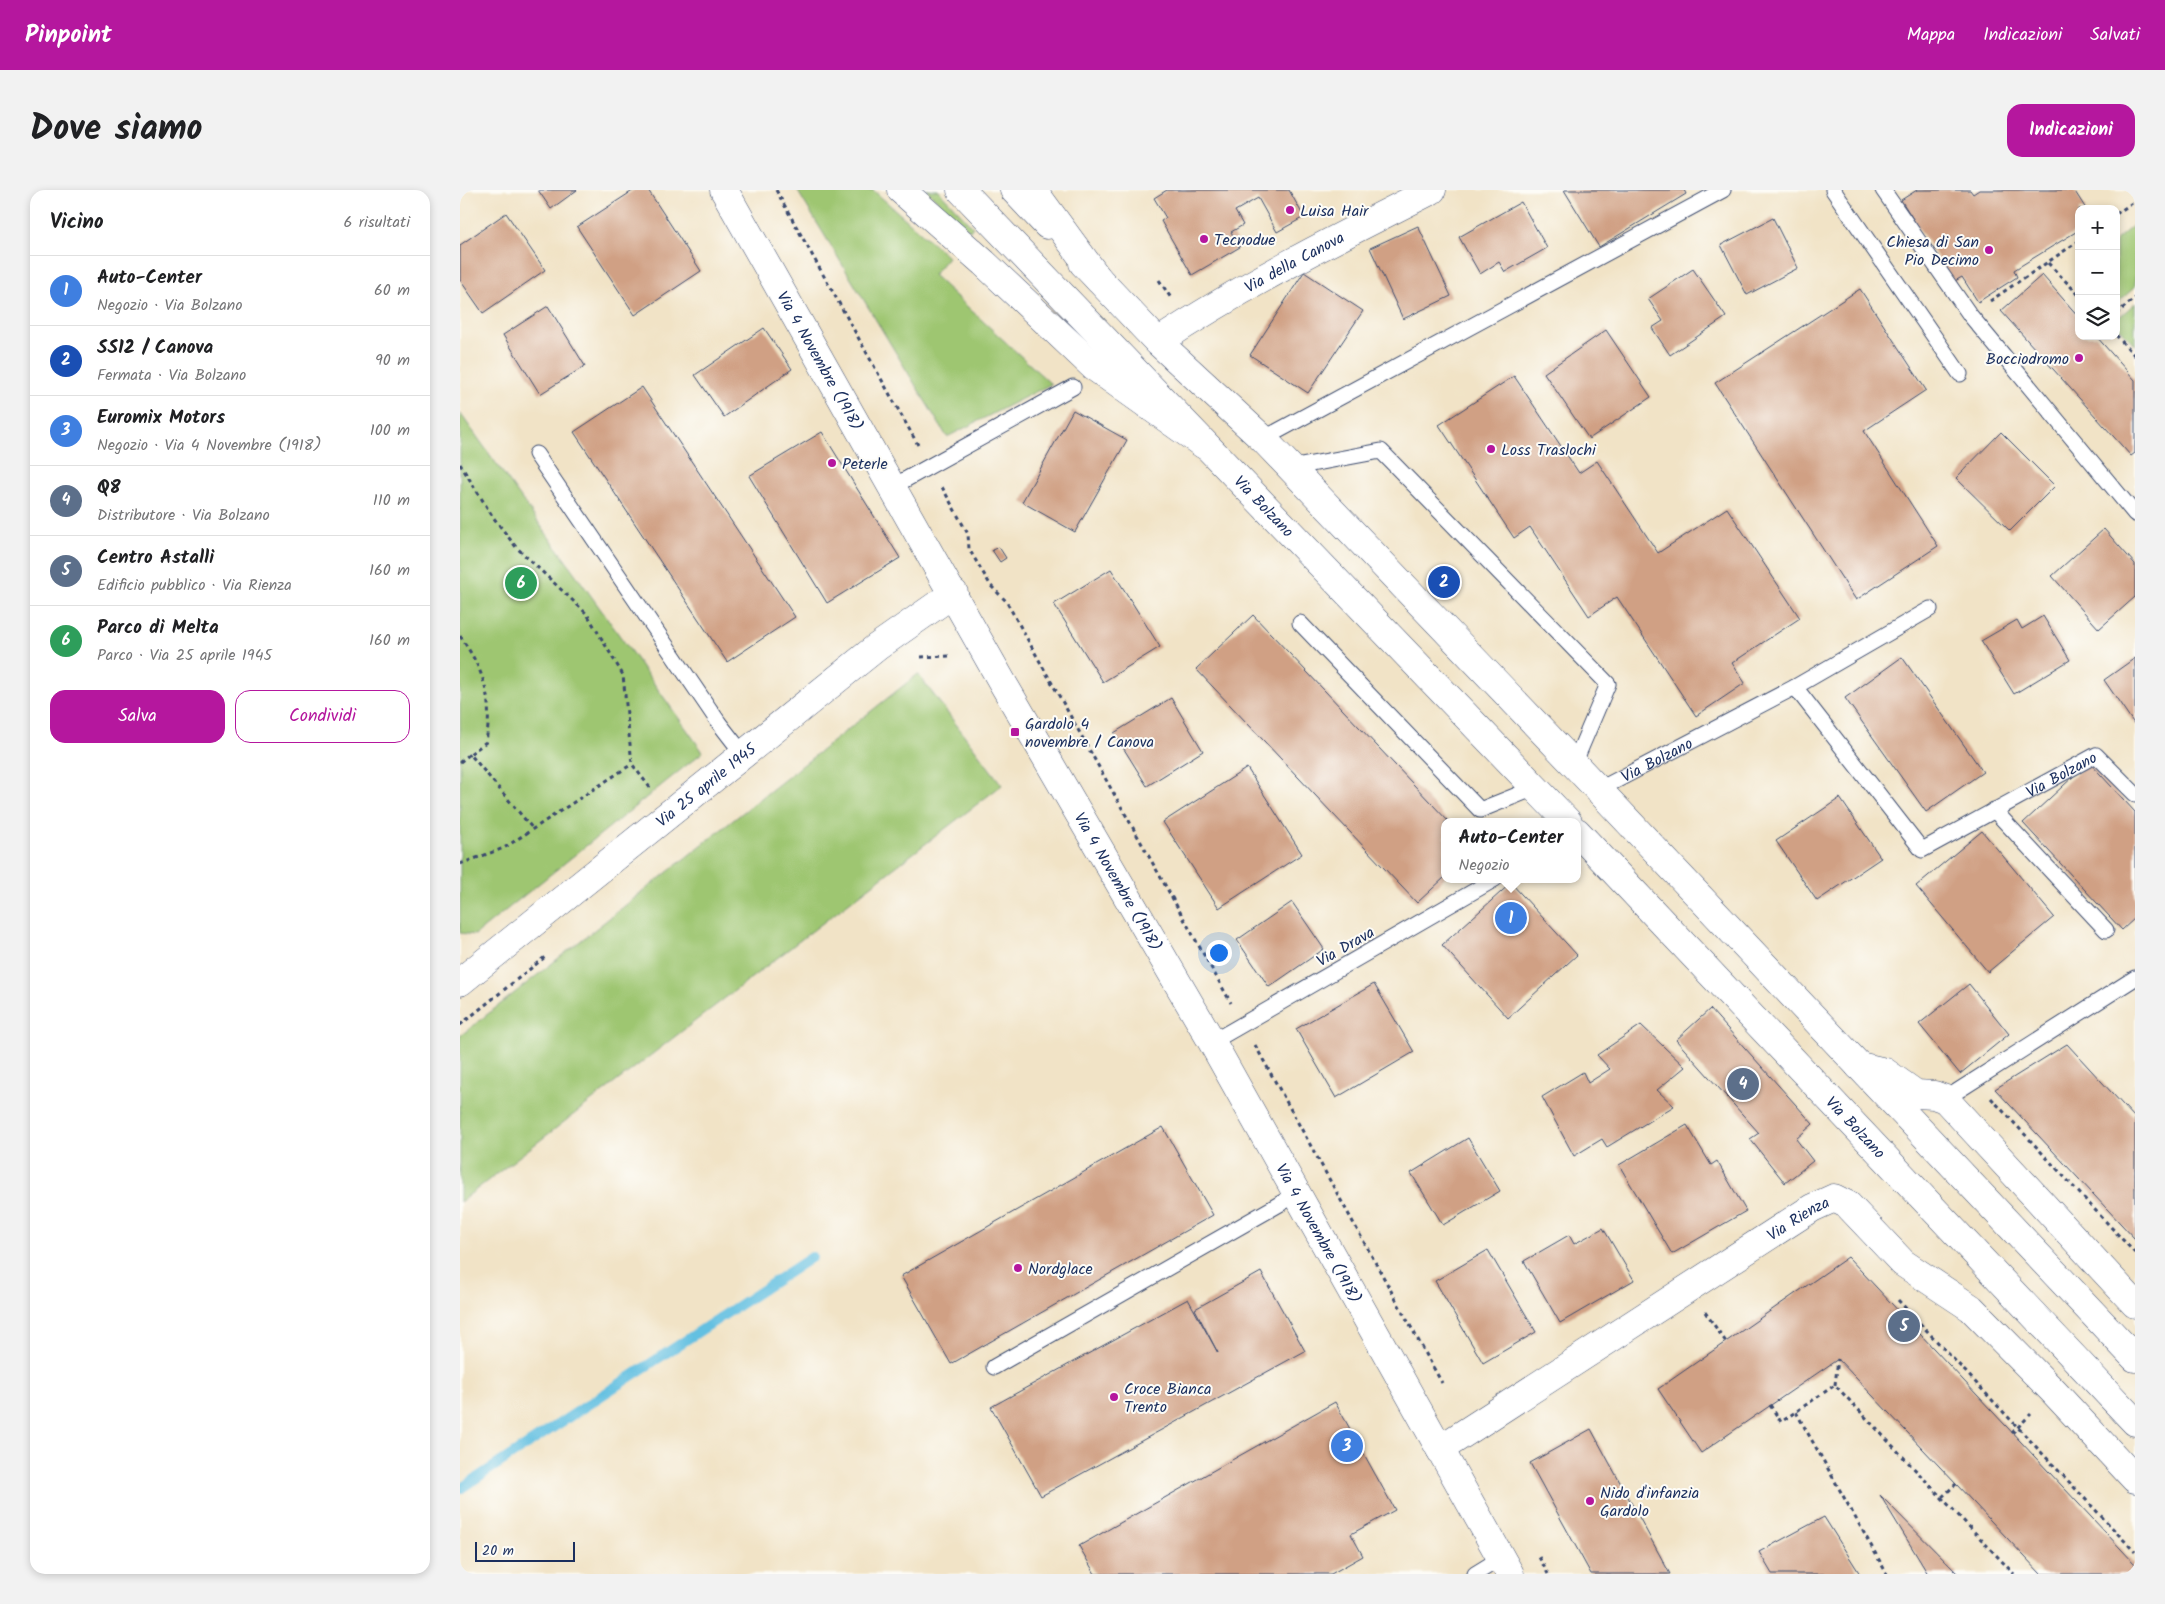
<!DOCTYPE html>
<html lang="it">
<head>
<meta charset="utf-8">
<style>
  body { margin:0; font-family:Kalam,sans-serif; background:#f2f2f2; color:#202124 }
  .controls { position:absolute; right:15px; top:15px; display:grid; overflow:hidden; border-radius:10px; box-shadow:0 2px 8px #0003 }
  .controls button { width:45px; height:45px; display:grid; place-items:center; padding:0; border:0; border-bottom:1px solid #e0e0e0; background:#fff; color:#202124; font:25px sans-serif }
  .scale { position:absolute; left:15px; bottom:12px; width:100px; box-sizing:border-box; padding-left:5px; border:2px solid #1b2f5e; border-top:0; font-size:14px; line-height:18px; white-space:nowrap; color:#1b2f5e; -webkit-text-stroke:4px #fdfcf7; paint-order:stroke }
  .you { position:absolute; left:758px; top:762px; width:18px; height:18px; margin:-12px; border:4px solid #fff; border-radius:50%; background:#1a73e8; box-shadow:0 0 0 8px #1a73e833 }
  .badge { display:grid; place-items:center; width:32px; height:32px; border-radius:50%; background:#b5179e; color:#fff; font-size:16px; font-weight:700 }
  .pin { position:absolute; translate:-50% -50%; border:2px solid #fff; box-shadow:0 1px 5px #0006 }
  .popup { position:absolute; left:981px; top:628px; width:140px; height:65px; box-sizing:border-box; display:grid; place-content:center; border-radius:10px; background:#fff; filter:drop-shadow(0 1px 4px #0005); font-size:16px; white-space:nowrap; color:#757577 }
  .popup b { font-size:19px; color:#202124 }
  .popup::after { content:''; position:absolute; left:50%; top:100%; margin-left:-10px; border:10px solid transparent; border-top-color:#fff }
  .list { margin:0; padding:0; list-style:none }
  h2 { display:flex; justify-content:space-between; align-items:center; height:65px; margin:0; padding:0 20px; font-size:21px }
  h2 small { font-size:16px; font-weight:400; color:#757577 }
  .list li { display:grid; grid-template-columns:32px 1fr auto; gap:15px; align-items:center; box-sizing:border-box; height:70px; padding:0 20px; border-top:1px solid #e0e0e0 }
  .list b { display:block; font-size:19px; white-space:nowrap }
  .list p { margin:0; font-size:16px; white-space:nowrap; color:#757577 }
  .list em { font-size:16px; font-style:normal; color:#757577 }
  .actions { display:flex; gap:10px; padding:15px 20px }
  .actions a { flex:1; padding:11px 0; border:1px solid #b5179e; border-radius:15px; text-align:center; font-size:18px; color:#b5179e }
  .actions .main { background:#b5179e; color:#fff }
  .icon { flex:none; width:28px; height:28px; fill:none; stroke:currentColor; stroke-width:2; stroke-linecap:round; stroke-linejoin:round }
  .map { position:relative; flex:none; width:1675px; height:1384px; overflow:hidden; border-radius:15px }
  header { display:flex; align-items:center; gap:30px; box-sizing:border-box; height:70px; padding:0 25px; background:#b5179e; color:#fff }
  header strong { font-size:24px }
  nav { display:flex; gap:28px; margin-inline-start:auto; font-size:18px }
  .intro { display:flex; align-items:center; justify-content:space-between; box-sizing:border-box; height:120px; padding:0 30px }
  h1 { margin:0; font-size:35px }
  .button { padding:12px 22px; border-radius:15px; background:#b5179e; color:#fff; font-size:18px; font-weight:700 }
  main { display:flex; gap:30px; padding:0 30px }
  aside { flex:1; background:#fff; border-radius:15px; box-shadow:0 2px 8px #0003 }
  .map>svg:first-child { display:block }
</style>
</head>
<body>
<header>
<strong>Pinpoint</strong>
<nav><a>Mappa</a><a>Indicazioni</a><a>Salvati</a></nav>
</header>
<div class="intro"><h1>Dove siamo</h1><a class="button">Indicazioni</a></div>
<main>
<aside>
<h2>Vicino<small>6 risultati</small></h2>
<ul class="list">
<li><span class="badge" style="background:#3f7fe0">1</span><div><b>Auto-Center</b><p>Negozio · Via Bolzano</p></div><em>60 m</em></li>
<li><span class="badge" style="background:#1a4fb4">2</span><div><b>SS12 / Canova</b><p>Fermata · Via Bolzano</p></div><em>90 m</em></li>
<li><span class="badge" style="background:#3f7fe0">3</span><div><b>Euromix Motors</b><p>Negozio · Via 4 Novembre (1918)</p></div><em>100 m</em></li>
<li><span class="badge" style="background:#5c6f8a">4</span><div><b>Q8</b><p>Distributore · Via Bolzano</p></div><em>110 m</em></li>
<li><span class="badge" style="background:#5c6f8a">5</span><div><b>Centro Astalli</b><p>Edificio pubblico · Via Rienza</p></div><em>160 m</em></li>
<li><span class="badge" style="background:#2e9e5b">6</span><div><b>Parco di Melta</b><p>Parco · Via 25 aprile 1945</p></div><em>160 m</em></li>
</ul>
<div class="actions"><a class="main">Salva</a><a>Condividi</a></div>
</aside>
<div class="map">
<svg width="1675" height="1384" viewBox="0 0 1675 1384">
  <rect width="100%" height="100%" fill="#fdfcf7"/>
  <filter id="ink" filterUnits="userSpaceOnUse"><feTurbulence type="fractalNoise" baseFrequency=".02" numOctaves="2"/><feDisplacementMap in="SourceGraphic" scale="10" xChannelSelector="R" yChannelSelector="G"/><feConvolveMatrix kernelMatrix="1 2 1 2 8 2 1 2 1" color-interpolation-filters="sRGB"/></filter>
  <filter id="wash" filterUnits="userSpaceOnUse"><feTurbulence type="fractalNoise" baseFrequency=".0096" numOctaves="4" result="noise"/><feDisplacementMap in="SourceGraphic" scale="20" xChannelSelector="R" yChannelSelector="G"/><feGaussianBlur stdDeviation="1.12" result="paint"/><feColorMatrix in="noise" values="0 0 0 0 0 0 0 0 0 0 0 0 0 0 0 0 0 1.4 0 .05"/><feComposite in="paint" operator="in"/></filter>
  <g filter="url(#wash)">
    <rect width="100%" height="100%" fill="#f1e3c6"/>
    <path fill="#9ec671" stroke="#5c7a68" d="M337,0H413L488,67L473,85L591,194L487,247Z
      M466,0H478L513,37L510,41Z
      M1675,34V97L1656,114V50Z
      M1675,113V155L1656,134V130Z
      M0,223L243,562L15,745L0,743Z
      M458,484L542,595L0,1012V846Z"/>
    <g fill="none" stroke-linecap="round" stroke-linejoin="round">
      <path stroke="#63c0e1" stroke-width="10" d="M0,1299L352,1067"/>
    </g>
    <g id="blocks">
      <path fill="#d0a084" d="M78,0H117L91,19Z
        M174,0H188L241,81L175,125L117,37Z
        M707,0H829L844,27L817,42L798,8L775,21L783,35L771,42L780,57L732,85L701,31L706,28L694,8Z
        M1104,0H1224L1226,4L1139,57Z
        M1457,0H1510L1513,4L1519,0H1614L1626,19H1619V40L1554,80L1557,87L1518,112L1502,87L1493,92L1441,10Z
        M1061,12L1087,58L1045,82L1039,72L1020,84L999,47Z
        M46,23L85,80L23,123L0,90V55Z
        M1313,28L1338,78L1287,105L1261,55Z
        M958,36L991,106L943,129L910,58Z
        M1233,79L1266,127L1210,165L1192,138L1203,131L1188,109Z
        M844,82L903,121L848,203L790,165Z
        M1582,85L1619,127V146H1636L1675,190V263L1671,266L1541,121Z
        M1400,99L1466,200L1404,241L1478,356L1396,410L1255,193Z
        M88,116L125,176L80,204L43,145Z
        M304,138L332,179L264,227L235,185Z
        M1146,140L1191,207L1129,249L1084,183Z
        M1054,186L1119,283L1137,271L1198,363L1267,318L1340,428L1272,473L1285,493L1236,526L1157,407L1129,426L1070,337L1054,348L979,235Z
        M182,197L335,427L267,472L114,242Z
        M613,220L667,250L615,342L562,312Z
        M362,242L440,368L367,413L289,286Z
        M1541,242L1595,296L1550,341L1496,288Z
        M1644,339L1675,374V407L1639,439L1592,386Z
        M539,357L546,368L540,372L532,360Z
        M651,379L700,457L643,492L594,414Z
        M793,425L989,632H985V687L957,713L736,479Z
        M1583,426L1610,470L1554,504L1521,451L1557,430L1562,439Z
        M1442,467L1523,582L1466,622L1385,508Z
        M1675,468V535L1644,490Z
        M711,508L743,561L687,596L654,543Z
        M1629,572L1675,622V728L1662,740L1563,633Z
        M787,578L842,664L759,718L703,632Z
        M1380,608L1421,668L1357,711L1316,651Z
        M1522,641L1594,727L1528,782L1456,696Z
        M1051,693L1117,765L1048,828L982,755Z
        M832,712L864,759L809,797L777,750Z
        M914,794L954,862L876,908L836,839Z
        M1509,794L1549,844L1500,884L1459,834Z
        M1250,819L1353,934L1336,949L1353,971L1325,993L1290,949L1299,943L1216,850Z
        M1181,835L1225,877L1197,900L1214,916L1147,957L1142,949L1114,966L1082,907L1123,882L1128,893L1150,879L1137,865Z
        M1607,854L1675,928V1049L1535,899Z
        M1227,935L1251,975L1257,971L1286,1021L1212,1064L1159,975Z
        M703,937L753,1025L491,1174L441,1086Z
        M1008,948L1040,1001L983,1035L951,983Z
        M1143,1038L1174,1090L1100,1133L1064,1071L1109,1045L1114,1054Z
        M1028,1060L1076,1142L1023,1173L975,1091Z
        M1388,1067L1675,1374V1384H1581L1378,1169L1241,1263L1198,1199Z
        M801,1082L845,1161L581,1306L531,1217L728,1109L758,1163L735,1119Z
        M875,1212L935,1320L891,1344L903,1366L871,1384H635L619,1356Z
        M1131,1239L1210,1384H1131L1070,1273Z
        M1420,1305L1498,1384H1468Z
        M1364,1327L1400,1384H1312L1299,1362Z"/>
    </g>
  </g>
  <g filter="url(#ink)">
    <use href="#blocks" fill-opacity="0" stroke="#3b4a6e" stroke-width="1"/>
    <g fill="none" stroke-linecap="round" stroke-linejoin="round">
      <g stroke="#3b4a6e" stroke-width="17">
        <g id="service">
          <path d="M1373,0L1500,184"/>
          <path d="M1423,0L1510,125L1675,324"/>
          <path d="M803,249L1263,0"/>
          <path d="M76,264L259,533L283,564"/>
          <path d="M830,278L921,261L1148,494L1114,574"/>
          <path d="M432,297L613,197"/>
          <path d="M840,433L1020,620L1075,598"/>
          <path id="s1" d="M1335,497L1462,660L1636,565L1675,604"/>
          <path id="s2" d="M1138,600L1335,497L1470,419"/>
          <path d="M1534,620L1646,740"/>
          <path d="M752,852L1035,689"/>
          <path d="M1485,909L1675,788"/>
          <path d="M534,1177L837,1004"/>
          <path d="M1015,1384L1041,1368"/>
        </g>
      </g>
      <g stroke="#3b4a6e" stroke-width="29">
        <g id="minor">
          <path id="s3" d="M264,0L541,490L752,852L1050,1384"/>
          <path id="s4" d="M698,152C785,94 879,47 972,0"/>
          <path id="s5" d="M0,792L417,457L494,403"/>
          <path d="M1399,876L1425,882L1456,904L1474,905L1485,909L1675,1114"/>
          <path id="s6" d="M980,1259L1352,1018L1374,1008L1388,1015L1443,1073L1511,1118L1593,1201L1675,1289"/>
        </g>
      </g>
      <g stroke="#3b4a6e" stroke-width="29">
        <g id="secondary">
          <path id="s7" d="M501,0L1108,632"/>
          <path d="M554,0L587,35"/>
          <path d="M623,73L698,152L803,249L1114,574L1675,1168"/>
          <path id="s8" d="M1117,642L1675,1232"/>
        </g>
      </g>
      <g stroke="#3b4a6e" stroke-width="29">
        <path id="trunk" d="M441,0L524,73L633,176L744,255
          M573,0L639,90"/>
      </g>
      <path stroke="#3b4a6e" stroke-width="3" stroke-dasharray="4 4" stroke-linecap="butt" d="M316,0L458,255
        M1673,0L1675,2
        M1656,24L1675,11
        M1588,73L1619,105
        M699,90L711,108
        M1530,111L1619,51
        M1656,124L1675,108
        M1656,145L1675,166
        M0,274L33,327L56,357L127,424L163,485L172,574L191,599
        M482,297L508,344L509,359L531,396L546,411L771,813
        M0,446C25,482 33,509 26,552L10,564
        M461,467L492,466
        M0,572L10,564L73,639
        M0,674L44,658L172,574
        M0,835L85,767
        M795,855L982,1193
        M1531,908L1675,1063
        M1438,1110L1675,1362
        M1245,1122L1266,1152
        M1375,1195L1378,1169
        M1310,1215L1321,1232L1375,1195L1554,1384
        M1336,1222L1427,1384
        M1552,1243L1571,1224
        M1482,1307L1496,1294
        M1079,1367L1088,1384"/>
      <use href="#service" stroke="#fff" stroke-width="15"/>
      <use href="#minor" stroke="#fff" stroke-width="28"/>
      <use href="#secondary" stroke="#fff" stroke-width="28"/>
      <use href="#trunk" stroke="#fff" stroke-width="28"/>
    </g>
  </g>
  <g fill="#b5179e" stroke="#fdfcf7" stroke-width="2">
    <circle cx="830" cy="20" r="5"/>
    <circle cx="744" cy="49" r="5"/>
    <circle cx="1529" cy="60" r="5"/>
    <circle cx="1619" cy="168" r="5"/>
    <circle cx="1031" cy="259" r="5"/>
    <circle cx="372" cy="273" r="5"/>
    <rect x="550" y="537" width="10" height="10" rx="2.5"/>
    <circle cx="558" cy="1078" r="5"/>
    <circle cx="654" cy="1207" r="5"/>
    <circle cx="1130" cy="1311" r="5"/>
  </g>
  <g text-anchor="middle" stroke-width="4" stroke-linejoin="round" paint-order="stroke">
    <g font-size="16" fill="#1b2f5e" stroke="#fdfcf7" text-anchor="start">
      <text x="840" y="26">Luisa Hair</text>
      <text x="754" y="55">Tecnodue</text>
      <text x="1519" y="57" text-anchor="end">Chiesa di San<tspan x="1519" dy="18">Pio Decimo</tspan></text>
      <text x="1609" y="174" text-anchor="end">Bocciodromo</text>
      <text x="1041" y="265">Loss Traslochi</text>
      <text x="382" y="279">Peterle</text>
      <text x="565" y="539">Gardolo 4<tspan x="565" dy="18">novembre / Canova</tspan></text>
      <text x="568" y="1084">Nordglace</text>
      <text x="664" y="1204">Croce Bianca<tspan x="664" dy="18">Trento</tspan></text>
      <text x="1140" y="1308">Nido d'infanzia<tspan x="1140" dy="18">Gardolo</tspan></text>
    </g>
    <g font-size="16" fill="#1b2f5e" stroke="#fdfcf7">
      <text dy="6" stroke="none"><textPath href="#s4" startOffset="158">Via della Canova</textPath></text>
      <text dy="6" stroke="none"><textPath href="#s3" startOffset="196">Via 4 Novembre (1918)</textPath></text>
      <text dy="6" stroke="none"><textPath href="#s7" startOffset="438">Via Bolzano</textPath></text>
      <text dy="6" stroke="none"><textPath href="#s2" startOffset="66">Via Bolzano</textPath></text>
      <text dy="6" stroke="none"><textPath href="#s1" startOffset="365">Via Bolzano</textPath></text>
      <text dy="6" stroke="none"><textPath href="#s5" startOffset="315">Via 25 aprile 1945</textPath></text>
      <text dy="6" stroke="none"><textPath href="#s3" startOffset="796">Via 4 Novembre (1918)</textPath></text>
      <text transform="translate(885 756) rotate(-30)" y="6">Via Drava</text>
      <text dy="6" stroke="none"><textPath href="#s8" startOffset="406">Via Bolzano</textPath></text>
      <text dy="6" stroke="none"><textPath href="#s6" startOffset="426">Via Rienza</textPath></text>
      <text dy="6" stroke="none"><textPath href="#s3" startOffset="1201">Via 4 Novembre (1918)</textPath></text>
    </g>
  </g>
</svg>
<div class="controls">
<button>+</button>
<button>−</button>
<button><svg class="icon" aria-label="layers" viewBox="0 0 24 24"><path d="M12 4l9 5-9 5-9-5zM3 14l9 5 9-5"/></svg></button>
</div>
<div class="scale">20 m</div>
<div class="you"></div>
<div class="pin badge" style="left:1051px;top:728px;background:#3f7fe0">1</div>
<div class="popup"><b>Auto-Center</b>Negozio</div>
<div class="pin badge" style="left:984px;top:392px;background:#1a4fb4">2</div>
<div class="pin badge" style="left:887px;top:1256px;background:#3f7fe0">3</div>
<div class="pin badge" style="left:1283px;top:894px;background:#5c6f8a">4</div>
<div class="pin badge" style="left:1444px;top:1136px;background:#5c6f8a">5</div>
<div class="pin badge" style="left:61px;top:393px;background:#2e9e5b">6</div>
</div>
</main>
</body>
</html>
